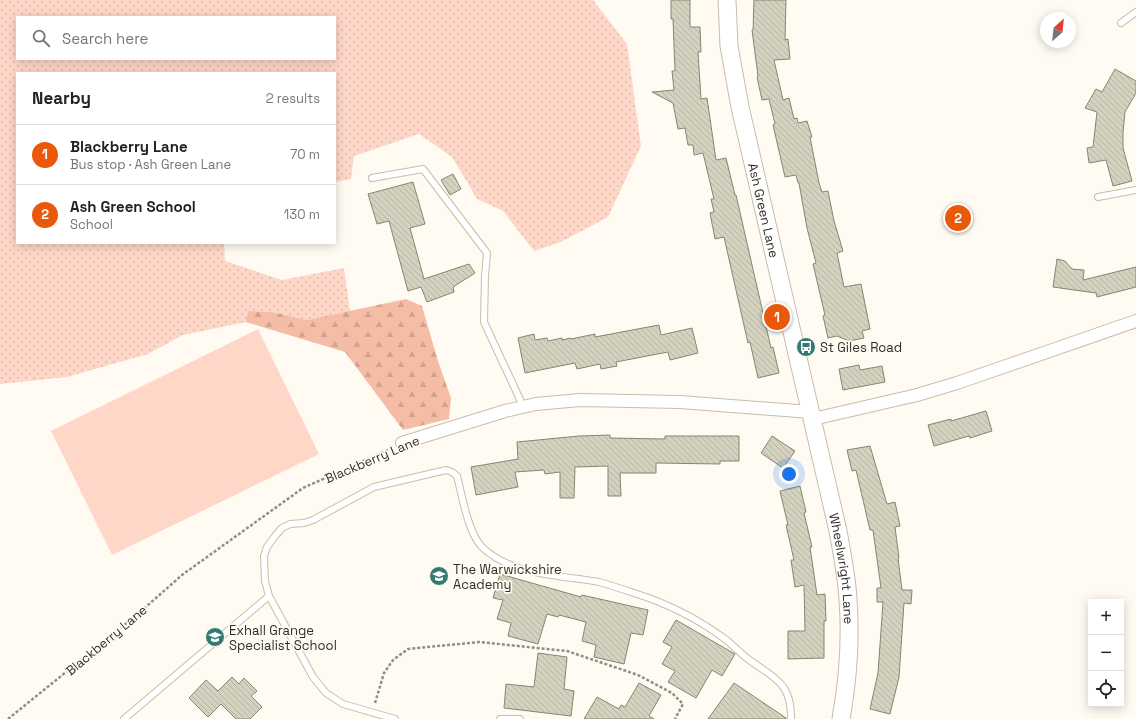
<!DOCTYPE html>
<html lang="en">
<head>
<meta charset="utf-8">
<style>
  body { margin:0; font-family:"Space Grotesk",sans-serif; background:#f6f6f6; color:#222 }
  .controls { position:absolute; right:12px; bottom:12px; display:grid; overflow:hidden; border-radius:0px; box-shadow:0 2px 10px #0003 }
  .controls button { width:36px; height:36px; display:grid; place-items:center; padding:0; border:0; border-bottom:1px solid #e0e0e0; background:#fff; color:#222; font:20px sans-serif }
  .compass { position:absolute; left:1040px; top:12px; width:36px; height:36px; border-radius:50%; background:#fff; box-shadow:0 2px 10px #0003; rotate:27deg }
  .you { position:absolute; left:789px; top:474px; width:14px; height:14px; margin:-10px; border:3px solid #fff; border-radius:50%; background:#1a73e8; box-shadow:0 0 0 6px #1a73e833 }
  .badge { display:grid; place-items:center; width:26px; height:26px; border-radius:50%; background:#ea580c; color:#fff; font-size:13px; font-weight:700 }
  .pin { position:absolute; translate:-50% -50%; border:2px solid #fff; box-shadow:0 1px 4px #0006 }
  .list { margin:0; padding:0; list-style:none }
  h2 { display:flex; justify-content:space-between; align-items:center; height:52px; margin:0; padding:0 16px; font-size:17px }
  h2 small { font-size:13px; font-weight:400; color:#767676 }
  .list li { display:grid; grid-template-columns:26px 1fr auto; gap:12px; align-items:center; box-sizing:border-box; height:60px; padding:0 16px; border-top:1px solid #e0e0e0 }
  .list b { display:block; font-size:15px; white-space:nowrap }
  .list p { margin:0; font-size:13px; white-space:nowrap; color:#767676 }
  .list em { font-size:13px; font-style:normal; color:#767676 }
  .icon { flex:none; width:22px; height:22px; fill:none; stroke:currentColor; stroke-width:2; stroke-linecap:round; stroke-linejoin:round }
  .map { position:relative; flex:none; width:1136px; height:719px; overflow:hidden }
  .search { position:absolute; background:#fff; box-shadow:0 2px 10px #0003; left:16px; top:16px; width:320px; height:44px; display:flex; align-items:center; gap:10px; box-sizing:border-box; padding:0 14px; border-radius:0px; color:#767676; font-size:15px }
  .panel { position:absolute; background:#fff; box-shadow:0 2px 10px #0003; left:16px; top:72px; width:320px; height:172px; border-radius:0px }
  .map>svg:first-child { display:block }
</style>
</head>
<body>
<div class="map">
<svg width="1136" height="719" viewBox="0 0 1136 719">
  <defs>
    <pattern id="grass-dots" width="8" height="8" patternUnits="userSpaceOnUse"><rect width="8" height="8" fill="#fed7c8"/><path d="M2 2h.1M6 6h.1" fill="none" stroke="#dab9ac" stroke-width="1.8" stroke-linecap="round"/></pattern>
    <pattern id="forest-firs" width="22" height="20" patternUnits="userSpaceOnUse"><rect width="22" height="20" fill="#f6bda6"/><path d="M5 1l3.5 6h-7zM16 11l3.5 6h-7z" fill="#d3a38f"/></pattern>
    <pattern id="building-back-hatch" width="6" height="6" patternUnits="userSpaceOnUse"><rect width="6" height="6" fill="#d3d2be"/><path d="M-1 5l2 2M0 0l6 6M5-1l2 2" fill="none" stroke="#b6b5a3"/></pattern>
  </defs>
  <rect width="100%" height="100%" fill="#fffbf3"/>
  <path fill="url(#grass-dots)" fill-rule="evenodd" d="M0,0H593L627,44L641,146L608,217L561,242L534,251L503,211L477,199L452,157L419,134L354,156L351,179L335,182V73H17V243H224L225,261L282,280L344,268L350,311L307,320L272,312L249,311L246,322L183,335L148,354L67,377L0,384ZM17,17H335V59H17Z"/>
  <path fill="url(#forest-firs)" d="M406,299L422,306L438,361L451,398L449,419L403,430L345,352L246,322L248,311L272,312L307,320Z"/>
  <path fill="#fed7c8" d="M258,329L319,454L112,555L51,431Z"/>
  <path fill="url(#building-back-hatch)" stroke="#868572" d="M671,0H690V27H700L701,52H698L701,99L707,98L716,160L726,158L735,195H736L771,348L773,347L779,373L758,378L750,342L748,343L724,237L715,239L710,213L714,212L711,199H714L703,153L694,155L693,145H688L685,128L678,129L673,103L652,92L674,90L672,71H675L673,19H671Z
    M754,0H786L785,40L788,39L790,59L774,60L783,100L789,98L794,119L797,118L798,123L807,121L812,137H810L819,183L822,192L828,191L834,221L843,251L837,253L844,287L861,284L870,329L862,331L864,338L849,341L837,336L828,338L823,316L825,315L813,264L816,263L807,228L799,183H798L796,175L785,177L773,125L775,124L769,99L762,100L757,77L758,76L752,30H753Z
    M1115,69L1136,81V93L1125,112L1123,132V148L1132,181L1113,186L1106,160L1089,163L1087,148L1093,147L1097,112L1085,108L1096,89L1102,92Z
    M453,174L461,189L450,195L441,180Z
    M413,182L425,224L410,228L424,279L469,264L475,273L453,287L454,292L427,302L421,287L408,291L389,221L377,224L368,194Z
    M1057,259L1065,261L1072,269L1084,270L1083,280L1136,267V287L1097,297L1096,293L1053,287Z
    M659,325L661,335L692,328L698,353L670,360L668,352L616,362L617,366L601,369L600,364L577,369L575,363L525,373L518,338L534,334L535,340L547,338L548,341L562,338V340L571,338V339L595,334V337Z
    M859,365L860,370L882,366L885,382L843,390L839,369Z
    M986,411L992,431L970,438L969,436L934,446L928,425L951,419V421Z
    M610,435V438L665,439V436H739V461H720V464L656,463V473H620L621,496H608V466L575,467L574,498H560V472L545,474L544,470L515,472L518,487L476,495L471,467L518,459L517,442L579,436Z
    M772,436L795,451L783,468L761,453Z
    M870,446L887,504L895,502L900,526L895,527L899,558H898L902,590H912L911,604L904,603L899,677L890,714L870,709L878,673L883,602H877V588H881L873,530H870L856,470L852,471L847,450Z
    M800,486L806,512L804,513L812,547H810L817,595L825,594L826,621H824V658L788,659V631H805L804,585L795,587L791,560H794L786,525H788L780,491Z
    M500,574L581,597L582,595L648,610L643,635L631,633L624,664L594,657L596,645L582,641L586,622L559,615L558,617L547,614L538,644L508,636L511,623L497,619L503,600L493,598Z
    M676,620L735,654L722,676L712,670L696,698L668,682L675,671L662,664L672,647L663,642Z
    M538,653L567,657L564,689L574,691L571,716L504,708L506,684L534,687Z
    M232,677L239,684L244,678L257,691L251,696L262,707L250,719H236L221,704L208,717L189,698L206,680L218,691Z
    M639,683L661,695L649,716L654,719H584L597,697L619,709L621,705L625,707Z
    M734,683L786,718V719H708Z"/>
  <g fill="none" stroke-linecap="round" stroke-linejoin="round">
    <g stroke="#c7bdab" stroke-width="8">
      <path id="lane" d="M1121,23L1136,12
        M372,178L423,169L487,253L485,276L484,322L523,406
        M1098,197L1136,190
        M124,719L269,596
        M395,719L343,704L326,693L313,677L269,596L265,581L264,556L267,547L275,536L282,528L290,524L304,523L313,520L374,487L446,470L452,472L457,476C462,495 468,533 482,547C512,576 560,575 599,582C610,585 622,589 634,593C666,603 698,619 725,639C733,645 740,653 748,659C774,678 792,683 791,719
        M500,719H520"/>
    </g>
    <g stroke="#c7bdab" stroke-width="14">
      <path id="street" d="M813,419L917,395L957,383L1136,321
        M402,443L505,411L536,404L580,400L680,402L811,412"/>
    </g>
    <g stroke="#c7bdab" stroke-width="19">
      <g id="secondary">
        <path id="s1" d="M727,0L729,46L740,107L838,531C842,554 847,577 848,600C851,640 848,680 841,719"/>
      </g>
    </g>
    <path stroke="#928e87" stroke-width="2.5" stroke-dasharray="3 2" stroke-linecap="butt" d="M375,703L384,673L393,660L408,649L479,642L567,651L638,675L672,693L683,704L675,719
      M8,719L139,613L182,575L303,488L390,449"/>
    <use href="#lane" stroke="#fff" stroke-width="6"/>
    <use href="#street" stroke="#fff" stroke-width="12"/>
    <use href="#secondary" stroke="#fff" stroke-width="17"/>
  </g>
  <defs>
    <g id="bus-disc" transform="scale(1)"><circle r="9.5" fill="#337a72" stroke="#fffbf3"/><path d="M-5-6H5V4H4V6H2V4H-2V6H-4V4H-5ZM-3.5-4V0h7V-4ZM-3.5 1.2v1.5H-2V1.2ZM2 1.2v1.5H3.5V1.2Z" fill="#fff"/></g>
    <g id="school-disc" transform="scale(1)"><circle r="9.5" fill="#337a72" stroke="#fffbf3"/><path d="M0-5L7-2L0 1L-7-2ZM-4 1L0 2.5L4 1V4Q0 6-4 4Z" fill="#fff"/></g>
  </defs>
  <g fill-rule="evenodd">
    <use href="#bus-disc" x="806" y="347"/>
    <use href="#school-disc" x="439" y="576"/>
    <use href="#school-disc" x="215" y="637"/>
  </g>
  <g text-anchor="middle" stroke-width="3.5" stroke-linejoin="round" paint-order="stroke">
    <g font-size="13" fill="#322e27" stroke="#fffbf3">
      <text dy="5" stroke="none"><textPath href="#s1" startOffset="214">Ash Green Lane</textPath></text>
      <text transform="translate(372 459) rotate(-23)" y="5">Blackberry Lane</text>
      <text dy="5" stroke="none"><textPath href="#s1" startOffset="581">Wheelwright Lane</textPath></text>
      <text transform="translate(106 640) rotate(-40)" y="5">Blackberry Lane</text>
    </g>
    <g font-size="13" fill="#322e27" stroke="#fffbf3" text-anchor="start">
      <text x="820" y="352">St Giles Road</text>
      <text x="453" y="574">The Warwickshire<tspan x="453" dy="15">Academy</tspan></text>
      <text x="229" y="635">Exhall Grange<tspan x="229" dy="15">Specialist School</tspan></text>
    </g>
  </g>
</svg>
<div class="controls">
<button>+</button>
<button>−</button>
<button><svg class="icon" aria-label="locate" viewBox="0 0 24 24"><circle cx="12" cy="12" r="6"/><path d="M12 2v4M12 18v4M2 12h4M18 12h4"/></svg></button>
</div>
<svg class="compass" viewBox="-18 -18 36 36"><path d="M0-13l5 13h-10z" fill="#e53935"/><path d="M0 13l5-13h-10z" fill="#767676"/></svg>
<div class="you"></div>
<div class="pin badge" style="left:777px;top:317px">1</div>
<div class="pin badge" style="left:958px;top:218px">2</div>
<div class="search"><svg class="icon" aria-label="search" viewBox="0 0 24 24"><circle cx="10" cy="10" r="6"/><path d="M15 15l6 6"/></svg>Search here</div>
<section class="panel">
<h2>Nearby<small>2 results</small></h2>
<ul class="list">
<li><span class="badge">1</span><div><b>Blackberry Lane</b><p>Bus stop · Ash Green Lane</p></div><em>70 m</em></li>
<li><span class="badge">2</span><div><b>Ash Green School</b><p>School</p></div><em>130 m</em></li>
</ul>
</section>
</div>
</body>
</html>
